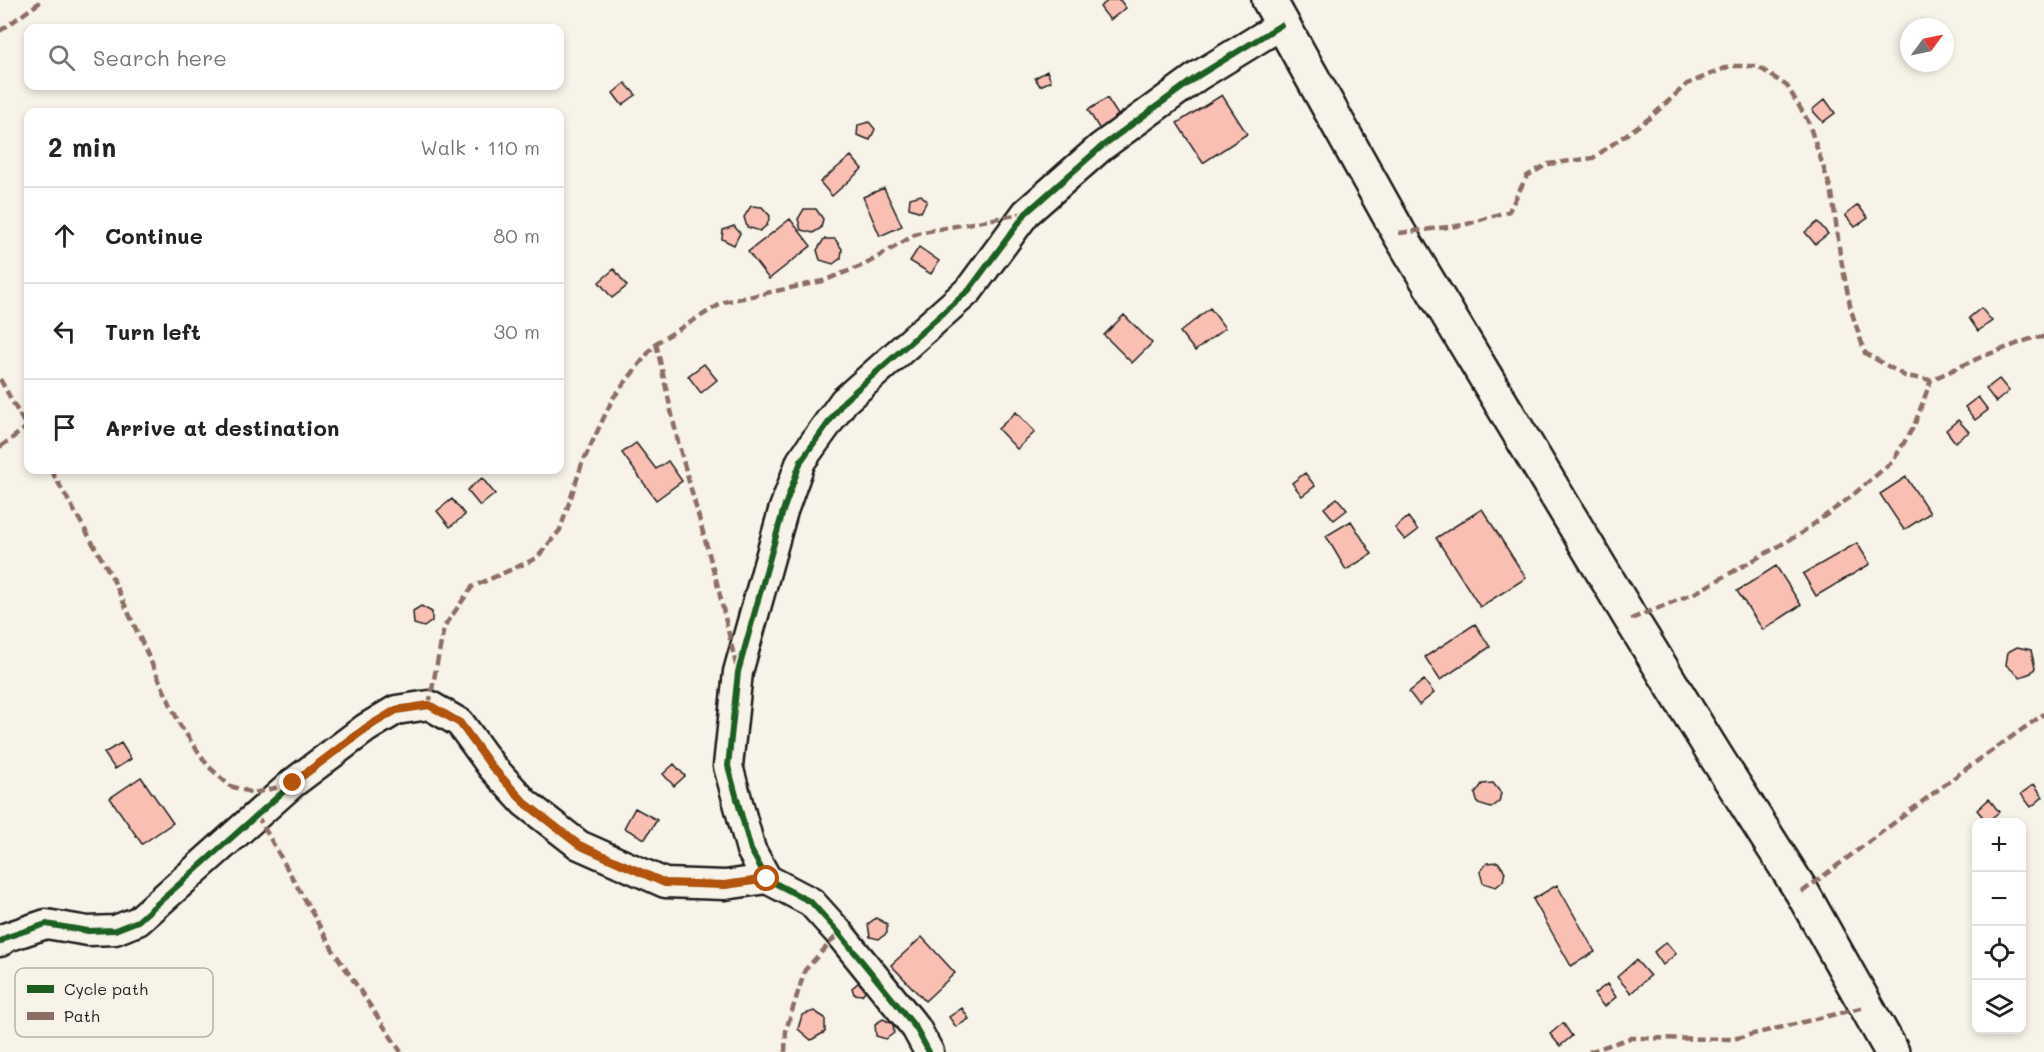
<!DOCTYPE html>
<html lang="en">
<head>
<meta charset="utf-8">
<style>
  body { margin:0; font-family:Mali,sans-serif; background:#f6f6f6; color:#222 }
  .controls { position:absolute; right:18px; bottom:18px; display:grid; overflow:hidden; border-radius:12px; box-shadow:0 3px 9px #0003 }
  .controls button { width:54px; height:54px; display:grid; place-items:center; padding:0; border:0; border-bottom:2px solid #e0e0e0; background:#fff; color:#222; font:30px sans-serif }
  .compass { position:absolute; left:1900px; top:18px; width:54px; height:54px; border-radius:50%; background:#fff; box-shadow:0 3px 9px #0003; rotate:57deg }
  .stop { position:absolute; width:18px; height:18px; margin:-14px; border:4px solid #b45309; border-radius:50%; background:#fff }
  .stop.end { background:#b45309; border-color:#fff; box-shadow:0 2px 6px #0008 }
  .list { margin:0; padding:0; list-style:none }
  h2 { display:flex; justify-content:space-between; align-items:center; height:78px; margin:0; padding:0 24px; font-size:26px }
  h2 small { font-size:20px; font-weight:400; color:#767676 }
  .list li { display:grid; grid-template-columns:39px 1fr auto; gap:18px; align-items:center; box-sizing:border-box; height:96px; padding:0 24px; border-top:2px solid #e0e0e0 }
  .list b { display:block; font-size:22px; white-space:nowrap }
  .list em { font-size:20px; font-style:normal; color:#767676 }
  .icon { flex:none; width:33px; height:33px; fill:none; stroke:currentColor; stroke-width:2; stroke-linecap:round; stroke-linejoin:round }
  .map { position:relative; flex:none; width:2044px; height:1052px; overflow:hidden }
  .search { position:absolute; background:#fff; box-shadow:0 3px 9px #0003; left:24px; top:24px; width:540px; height:66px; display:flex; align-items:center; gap:15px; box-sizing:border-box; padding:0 21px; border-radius:12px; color:#767676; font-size:22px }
  .panel { position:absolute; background:#fff; box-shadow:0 3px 9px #0003; left:24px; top:108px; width:540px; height:366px; border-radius:12px }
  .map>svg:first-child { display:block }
</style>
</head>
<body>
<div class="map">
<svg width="2044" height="1052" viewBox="0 0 2044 1052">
  <rect width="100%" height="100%" fill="#f7f3e8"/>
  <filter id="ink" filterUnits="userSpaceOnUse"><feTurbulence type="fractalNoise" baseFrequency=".0167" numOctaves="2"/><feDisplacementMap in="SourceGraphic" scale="12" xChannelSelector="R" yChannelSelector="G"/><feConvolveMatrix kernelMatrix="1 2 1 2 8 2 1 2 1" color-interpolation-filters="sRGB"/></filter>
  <g filter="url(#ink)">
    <path fill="#f9bfb3" stroke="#1c1c1c" stroke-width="1.5" d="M1109,0H1120L1126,8L1110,20L1100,7Z
      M1047,71L1051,81L1040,86L1035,78Z
      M625,83L636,95L622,105L613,93Z
      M1222,95L1247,134L1203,163L1177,123Z
      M1107,98L1120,118L1100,130L1088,110Z
      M1825,99L1835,113L1823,122L1812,110Z
      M869,122L875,129L870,140L857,135L858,125Z
      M851,156L862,169L832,196L820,182Z
      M884,188L902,226L880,236L863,197Z
      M921,195L927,201L921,212L909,208L910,198Z
      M1858,205L1868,218L1855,227L1845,215Z
      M751,206L762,207L770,216L767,225L760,231L747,227L744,217Z
      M804,209H816L823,219L821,228L813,233L801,230L798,219Z
      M790,219L811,246L769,279L748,252Z
      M1818,222L1828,234L1815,244L1805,232Z
      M734,226L740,233L734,245L722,239L723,230Z
      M824,239H835L842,249L841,258L833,264L820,260L817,250Z
      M919,247L939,261L931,274L910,261Z
      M614,269L627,286L612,298L599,282Z
      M1210,308L1225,328L1195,351L1180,332Z
      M1981,308L1992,321L1978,331L1969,318Z
      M1124,315L1152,343L1132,363L1104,335Z
      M704,364L717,380L701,393L688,376Z
      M1999,379L2009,391L1996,402L1986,389Z
      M1978,397L1988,410L1975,420L1965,407Z
      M1016,412L1035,432L1017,449L998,429Z
      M1958,420L1969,432L1955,442L1946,430Z
      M636,443L656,469L668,461L682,481L656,500L622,453Z
      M1305,473L1315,486L1302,496L1292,483Z
      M1906,477L1930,513L1904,530L1880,494Z
      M482,478L495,494L480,506L467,490Z
      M1337,498L1347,510L1334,520L1324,508Z
      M452,499L465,515L450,527L437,511Z
      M1482,509L1526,578L1480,607L1436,538Z
      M1408,517L1418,530L1405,540L1395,528Z
      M1351,521L1372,554L1346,570L1326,536Z
      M1857,543L1870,564L1816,596L1803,574Z
      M1776,566L1801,605L1763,630L1737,591Z
      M421,606L432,612V621L424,627L414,624L413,611Z
      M1475,624L1490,647L1440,680L1425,657Z
      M2017,647L2031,650L2035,668L2031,673L2020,677L2006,665L2008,652Z
      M1424,680L1434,693L1419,705L1409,692Z
      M121,743L131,759L115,769L104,753Z
      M674,764L685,776L674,786L663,774Z
      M141,777L173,823L142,844L110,798Z
      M1493,783L1501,793L1499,802L1491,808L1478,804L1475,794L1482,784Z
      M2034,784L2043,797L2031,807L2021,794Z
      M1989,799L1999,812L1987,822L1977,810Z
      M635,808L657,820L645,839L624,828Z
      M1498,862L1505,872L1503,881L1496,887L1483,883L1480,872L1487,863Z
      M1557,885L1595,952L1571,966L1533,899Z
      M876,918L887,924V933L879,939L870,937L868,924Z
      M922,937L955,973L925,1001L891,965Z
      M1666,942L1676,954L1663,965L1654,952Z
      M1636,960L1650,976L1631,993L1617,977Z
      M858,983L863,986L865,991L862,995L854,994L852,988Z
      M1607,984L1616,997L1604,1007L1594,994Z
      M962,1008L969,1019L956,1027L949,1017Z
      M814,1011L825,1018V1032L811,1040L798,1029L802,1015Z
      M883,1019L893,1024L894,1033L886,1039L876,1036L875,1024Z
      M1563,1023L1572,1036L1560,1046L1550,1034Z"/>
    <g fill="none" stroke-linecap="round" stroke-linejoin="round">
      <g stroke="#1c1c1c" stroke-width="33">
        <path id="street" d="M767,879L751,850L728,766L738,672L783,511L801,461L844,401L969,290L1026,213L1101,147L1198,76L1281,25
          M0,942L7,937L46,924L88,931L115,930L138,921L293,783L366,728L396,710L429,705L460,723L492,767L525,803L579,845L665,883L725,885L767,879L811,902L839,933L916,1028L929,1052"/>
      </g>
      <g stroke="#1c1c1c" stroke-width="38">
        <path id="secondary" d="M1269,0L1399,233L1631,619L1715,755L1802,892L1892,1052"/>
      </g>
      <use href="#street" stroke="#f7f3e8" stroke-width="28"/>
      <use href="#secondary" stroke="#f7f3e8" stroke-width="33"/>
      <path stroke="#8d6e63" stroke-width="4.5" stroke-dasharray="9 4.5" stroke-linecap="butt" d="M0,31L43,0
        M1399,233L1464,225L1509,211L1527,176L1548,164L1593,158L1651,117L1687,84L1730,66H1757L1787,86L1808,121L1832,193L1840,254L1851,310L1865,353L1905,376L1931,380L1981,357L2033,338L2044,337
        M656,343L678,442L717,583L737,669
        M0,379L28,430
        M0,447L27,427
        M51,470L112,577L180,725L208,766L230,786L254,793L287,785
        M1631,619L1695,593L1800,534L1848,499L1893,461L1914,426L1931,380
        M429,705L444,627L472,587L537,558L560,530L582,464L613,398L656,343L724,302L823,281L866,264L918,233L1026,213
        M257,815L333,950L401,1052
        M1802,892L1963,771L2044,714
        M785,1052L786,1030L805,970L839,933
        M1589,1052L1630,1038L1733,1039L1865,1007"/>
      <g stroke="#f7f3e8" stroke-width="10">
        <path id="cycleway" d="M767,879L751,850L728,766L738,672L783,511L801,461L844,401L969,290L1026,213L1101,147L1198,76L1281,25
          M0,942L7,937L46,924L88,931L115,930L138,921L293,783L366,728L396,710L429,705L460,723L492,767L525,803L579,845L665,883L725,885L767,879L811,902L839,933L916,1028L929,1052"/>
      </g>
      <use href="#cycleway" stroke="#1b5e20" stroke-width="6"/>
    </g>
  </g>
  <g fill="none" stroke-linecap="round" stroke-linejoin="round" filter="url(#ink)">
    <path stroke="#b45309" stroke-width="8" d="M293,783L366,728L396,710L429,705L460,723L492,767L525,803L579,845L665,883L725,885L767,879"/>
  </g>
  <rect x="15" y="968" width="198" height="69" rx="9" fill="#f7f3e8" stroke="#b5b2ab" stroke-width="1.5"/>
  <rect x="27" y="985" width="27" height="8" fill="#1b5e20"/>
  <rect x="27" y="1012" width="27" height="8" fill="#8d6e63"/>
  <g font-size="16" fill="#1c1c1c">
    <text x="64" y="995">Cycle path</text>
    <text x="64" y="1022">Path</text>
  </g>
</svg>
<div class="controls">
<button>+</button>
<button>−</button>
<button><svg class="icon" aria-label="locate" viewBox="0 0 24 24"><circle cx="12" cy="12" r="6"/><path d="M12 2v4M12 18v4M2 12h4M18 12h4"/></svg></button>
<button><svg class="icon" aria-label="layers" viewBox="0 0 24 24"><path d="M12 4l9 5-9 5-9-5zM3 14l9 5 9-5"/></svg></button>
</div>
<svg class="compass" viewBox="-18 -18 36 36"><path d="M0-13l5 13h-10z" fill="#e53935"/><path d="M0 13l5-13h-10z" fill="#767676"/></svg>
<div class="stop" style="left:767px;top:879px"></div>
<div class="stop end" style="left:293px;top:783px"></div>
<div class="search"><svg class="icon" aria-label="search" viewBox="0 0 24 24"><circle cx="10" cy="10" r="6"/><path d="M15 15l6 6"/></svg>Search here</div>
<section class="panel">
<h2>2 min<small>Walk · 110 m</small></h2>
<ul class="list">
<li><svg class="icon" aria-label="ahead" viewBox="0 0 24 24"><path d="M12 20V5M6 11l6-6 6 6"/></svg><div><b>Continue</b></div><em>80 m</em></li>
<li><svg class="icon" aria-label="left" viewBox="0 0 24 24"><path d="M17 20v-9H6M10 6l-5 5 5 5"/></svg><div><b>Turn left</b></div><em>30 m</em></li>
<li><svg class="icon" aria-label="arrive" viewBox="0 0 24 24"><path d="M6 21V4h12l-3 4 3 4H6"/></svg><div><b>Arrive at destination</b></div></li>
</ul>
</section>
</div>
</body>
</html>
